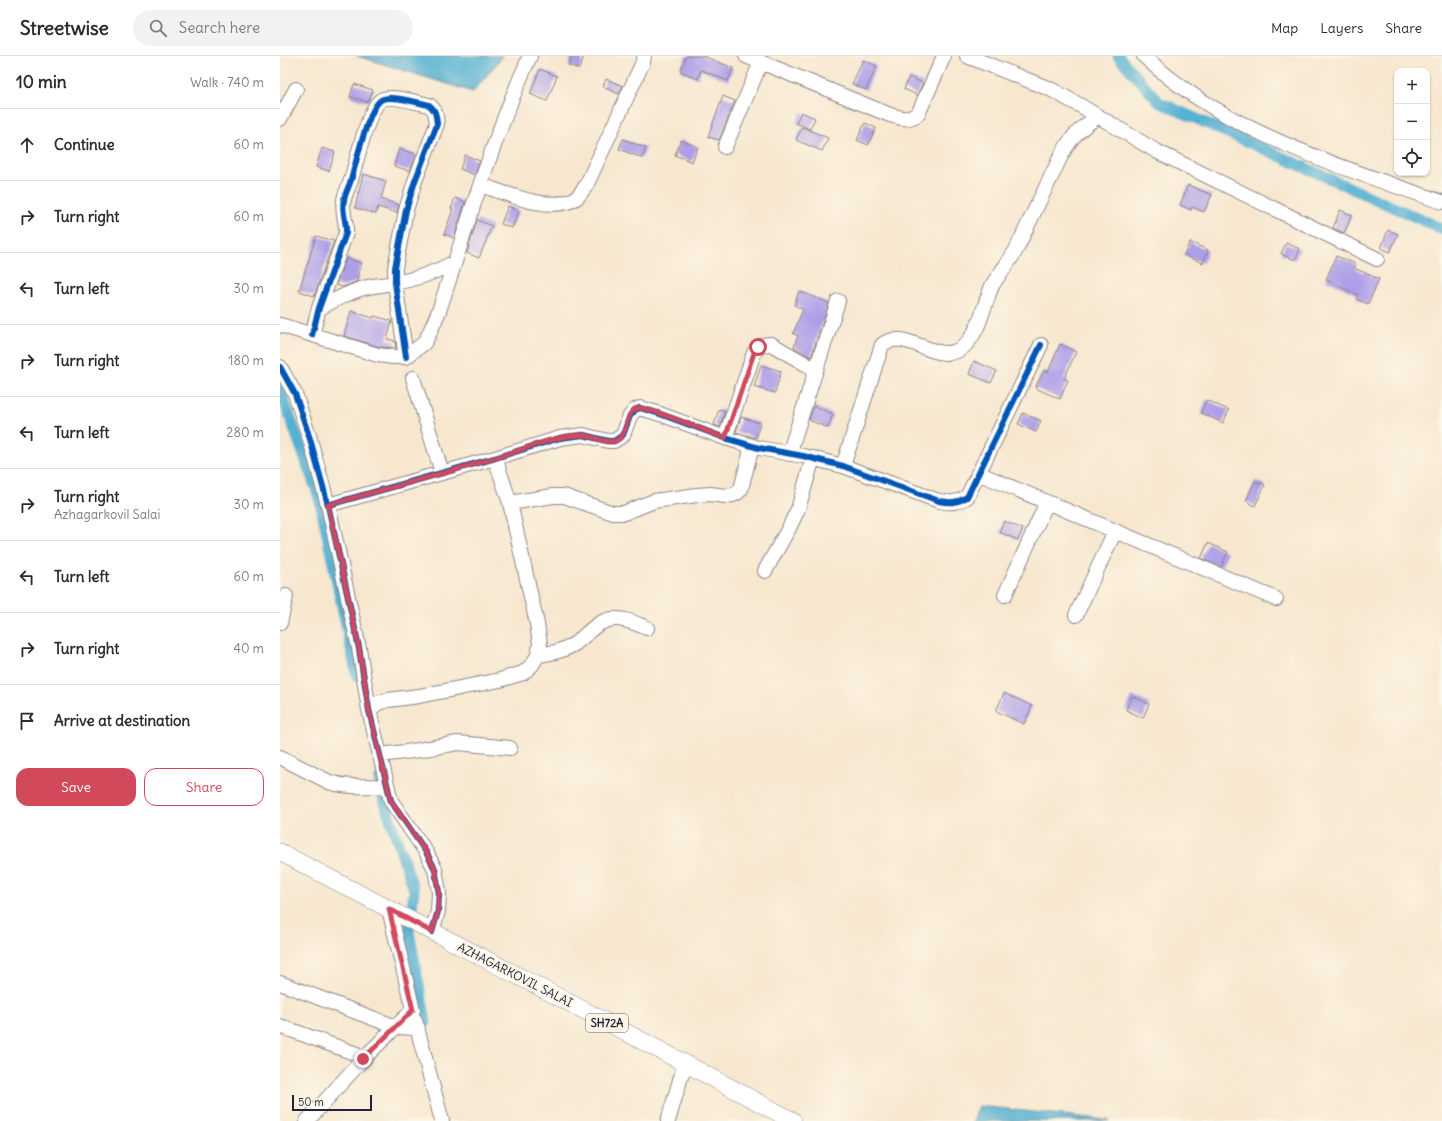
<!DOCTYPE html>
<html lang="en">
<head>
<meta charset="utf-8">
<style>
  body { margin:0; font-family:Delius,sans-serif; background:#f2f2f3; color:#2b2b33 }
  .controls { position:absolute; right:12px; top:12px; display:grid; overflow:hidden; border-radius:8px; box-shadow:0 1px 3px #0004 }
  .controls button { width:36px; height:36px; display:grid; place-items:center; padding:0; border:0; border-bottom:1px solid #e1e1e2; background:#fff; color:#2b2b33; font:20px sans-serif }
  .scale { position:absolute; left:12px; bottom:10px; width:80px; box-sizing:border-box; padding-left:4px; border:2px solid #22223b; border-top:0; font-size:11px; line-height:14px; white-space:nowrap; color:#22223b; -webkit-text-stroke:3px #fcf5e5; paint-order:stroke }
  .stop { position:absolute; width:12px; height:12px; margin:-9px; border:3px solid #d1495b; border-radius:50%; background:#fff }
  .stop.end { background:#d1495b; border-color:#fff; box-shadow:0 1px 4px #0008 }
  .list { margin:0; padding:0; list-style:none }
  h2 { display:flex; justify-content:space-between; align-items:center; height:52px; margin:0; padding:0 16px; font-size:17px }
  h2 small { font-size:13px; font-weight:400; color:#7c7c81 }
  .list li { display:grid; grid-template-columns:26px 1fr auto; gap:12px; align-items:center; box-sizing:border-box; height:72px; padding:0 16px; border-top:1px solid #e1e1e2 }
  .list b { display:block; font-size:15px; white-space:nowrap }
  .list p { margin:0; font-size:13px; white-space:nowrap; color:#7c7c81 }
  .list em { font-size:13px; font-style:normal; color:#7c7c81 }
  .actions { display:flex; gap:8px; padding:12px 16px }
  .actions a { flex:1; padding:9px 0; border:1px solid #d1495b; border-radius:12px; text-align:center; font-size:14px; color:#d1495b }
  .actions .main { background:#d1495b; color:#fff }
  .icon { flex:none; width:22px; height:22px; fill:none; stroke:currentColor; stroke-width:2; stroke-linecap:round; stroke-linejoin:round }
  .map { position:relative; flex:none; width:1162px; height:1065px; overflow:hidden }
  header { display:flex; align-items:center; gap:24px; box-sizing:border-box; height:56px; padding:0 20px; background:#fff; border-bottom:1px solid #e1e1e2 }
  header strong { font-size:19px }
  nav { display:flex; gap:22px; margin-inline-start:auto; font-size:14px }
  .search { width:280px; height:36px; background:#f2f2f3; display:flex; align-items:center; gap:10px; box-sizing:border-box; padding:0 14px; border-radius:22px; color:#7c7c81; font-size:15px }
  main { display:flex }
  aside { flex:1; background:#fff }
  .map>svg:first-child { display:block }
</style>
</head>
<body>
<header>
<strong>Streetwise</strong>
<div class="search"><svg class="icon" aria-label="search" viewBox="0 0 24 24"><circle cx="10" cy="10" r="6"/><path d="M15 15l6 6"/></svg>Search here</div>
<nav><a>Map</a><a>Layers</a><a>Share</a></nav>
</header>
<main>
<aside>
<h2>10 min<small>Walk · 740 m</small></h2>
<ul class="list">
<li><svg class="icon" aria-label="ahead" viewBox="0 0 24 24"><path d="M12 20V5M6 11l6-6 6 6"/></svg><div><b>Continue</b></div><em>60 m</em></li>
<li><svg class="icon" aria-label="right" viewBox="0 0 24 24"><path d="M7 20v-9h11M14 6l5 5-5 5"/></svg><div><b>Turn right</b></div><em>60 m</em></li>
<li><svg class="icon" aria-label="left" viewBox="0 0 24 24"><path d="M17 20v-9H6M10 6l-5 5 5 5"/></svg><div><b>Turn left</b></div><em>30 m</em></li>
<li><svg class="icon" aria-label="right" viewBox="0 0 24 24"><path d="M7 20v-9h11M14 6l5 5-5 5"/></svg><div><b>Turn right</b></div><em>180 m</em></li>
<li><svg class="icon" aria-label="left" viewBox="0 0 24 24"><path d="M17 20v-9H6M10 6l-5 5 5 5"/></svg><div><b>Turn left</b></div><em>280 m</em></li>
<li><svg class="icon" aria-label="right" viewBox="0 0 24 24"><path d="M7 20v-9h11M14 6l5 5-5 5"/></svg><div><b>Turn right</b><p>Azhagarkovil Salai</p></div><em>30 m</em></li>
<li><svg class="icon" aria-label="left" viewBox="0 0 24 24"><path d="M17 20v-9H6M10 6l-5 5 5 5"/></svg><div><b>Turn left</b></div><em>60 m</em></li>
<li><svg class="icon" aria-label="right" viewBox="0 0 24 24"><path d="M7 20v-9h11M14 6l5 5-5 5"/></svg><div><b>Turn right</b></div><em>40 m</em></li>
<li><svg class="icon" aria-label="arrive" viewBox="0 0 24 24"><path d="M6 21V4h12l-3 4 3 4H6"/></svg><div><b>Arrive at destination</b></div></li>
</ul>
<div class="actions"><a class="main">Save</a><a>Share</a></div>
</aside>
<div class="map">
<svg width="1162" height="1065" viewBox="0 0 1162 1065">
  <rect width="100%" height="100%" fill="#fcf5e5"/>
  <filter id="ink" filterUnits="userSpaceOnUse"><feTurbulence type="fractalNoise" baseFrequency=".025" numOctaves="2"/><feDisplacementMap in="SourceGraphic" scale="8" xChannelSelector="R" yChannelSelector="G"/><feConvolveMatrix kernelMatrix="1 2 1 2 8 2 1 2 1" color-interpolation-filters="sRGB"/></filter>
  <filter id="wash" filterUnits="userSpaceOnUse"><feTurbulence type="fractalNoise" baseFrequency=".012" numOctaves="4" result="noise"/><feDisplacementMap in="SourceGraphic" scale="16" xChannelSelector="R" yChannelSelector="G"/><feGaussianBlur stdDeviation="0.9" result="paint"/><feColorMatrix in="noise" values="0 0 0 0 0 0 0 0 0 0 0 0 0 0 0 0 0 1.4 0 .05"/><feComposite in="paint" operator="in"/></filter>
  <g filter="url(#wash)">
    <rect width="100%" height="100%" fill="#f7e7cf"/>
    <path fill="#54b1d2" stroke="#3b6a86" d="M77,0H223L193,36Z
      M699,1050L829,1064L830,1065H693Z"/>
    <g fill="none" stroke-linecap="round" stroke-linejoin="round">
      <path stroke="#54b1d2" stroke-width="11" d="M838,0L879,46L1162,173
        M0,334L39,441L77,621
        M99,724L104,745L134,834L129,876L146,966"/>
    </g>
    <g id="blocks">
      <path fill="#ad9ee8" d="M292,0H304L299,13L288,9Z
        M406,0H423L453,12L448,25L421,14L418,23L400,15Z
        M583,4L597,10L586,34L572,28Z
        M260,13L277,20L267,45L250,38Z
        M629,21L643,27L637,39L624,33Z
        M326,23L343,30L339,38L323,31Z
        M74,28L93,34L88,46L70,41Z
        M443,40L455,45L439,84L428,81Z
        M521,56L535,62L530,73L516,67Z
        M585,67L596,72L588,89L577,84Z
        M522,71L548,82L542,95L516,84Z
        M343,83L366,92L362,102L339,93Z
        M401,84L418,91L412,106L395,99Z
        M42,92L55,96L49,115L36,111Z
        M119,93L136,98L130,115L114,110Z
        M185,99L200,105L195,119L180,113Z
        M83,118L106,125L101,143L119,149L117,157L98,151L96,158L75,152Z
        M908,129L932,139L924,156L912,151L911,154L900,149Z
        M175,142L185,146L174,182L164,178L173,153H171Z
        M228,150L239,155L232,172L221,168Z
        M1060,154L1072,159L1064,177L1053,172Z
        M197,164L212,170L199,202L187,197Z
        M1108,174L1118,178L1110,196L1101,192Z
        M36,180L54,185L34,240L19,235Z
        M910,186L928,194L923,207L904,199Z
        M1006,187L1020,193L1015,204L1001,198Z
        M1056,200L1076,208L1074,212L1099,223L1088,248L1076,243L1078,239L1046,224Z
        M66,202L82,207L77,222L78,223V225L63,231L56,229Z
        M519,235L549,247L531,301L514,291L518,279L513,278L523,253L514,249Z
        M71,255L93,262L94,260L112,265L107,283L115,285L116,292L100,291L64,280Z
        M780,288L796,296L784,323L788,324L780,343L755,332L764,314L768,316Z
        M694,305L717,315L711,327L689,318Z
        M481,309L501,315L495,337L474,331Z
        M926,344L949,354L943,367L921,357Z
        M534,350L553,358L548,372L529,364Z
        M439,353L445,355L440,371L434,369Z
        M743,357L761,365L756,376L738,368Z
        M461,361L480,367L476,382L456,376Z
        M975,425L985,429L975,450L966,445Z
        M724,465L743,473L738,484L719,476Z
        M928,487L948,496L941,511L921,502Z
        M724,637L752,650L744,668L716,655Z
        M852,640L869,648L863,662L846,654Z"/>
    </g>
  </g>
  <g filter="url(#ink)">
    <use href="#blocks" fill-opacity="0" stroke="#8c8485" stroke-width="1"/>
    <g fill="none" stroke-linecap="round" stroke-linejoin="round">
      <g stroke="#8c8485" stroke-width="16">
        <path id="minor" d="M466,0L610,59C622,62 627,65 638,58L664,0
          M687,0L770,33L801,50L876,95L1097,203
          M864,0C942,75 1062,111 1162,146
          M0,63L16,33
          M445,91L481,6
          M201,129C225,137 272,158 296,142C300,139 303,133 306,130L363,6L364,0
          M39,252C54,245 68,236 84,232C94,229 104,229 114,227C135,224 156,216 175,206
          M0,269L98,299L113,301H126L144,287L149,278L159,255C187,169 213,82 250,0
          M32,279L39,252L66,177C67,166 61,155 64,144C65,137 69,131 71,124C76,108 88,52 101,44C110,38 139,47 149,49C156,54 156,60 157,68L135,125L126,154L115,212V227L126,301
          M0,311L15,338L30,383L48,449L79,592L89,654L111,745L146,796L155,813L159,837L158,855L152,876
          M133,322L162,417
          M445,382L474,297C479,290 483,288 491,288L536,314
          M509,398L558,245
          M563,410L602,289C627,268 662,318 688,286C701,270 704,248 712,230C719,217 730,206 737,192C748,169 759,145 771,121C777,109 782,95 791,84C798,74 809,67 818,60
          M698,417L996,543
          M230,447L273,440H284L333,457H344L374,445L417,439L430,438L446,440L453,439L457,437L461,433L472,390
          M48,449L215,402L280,382L303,379L328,385H334L343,379L350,360L355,354L360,352L380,358L445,382L479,392L523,400L563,410L659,445C670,447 677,447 687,441L761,289
          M485,515L510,470L518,453L533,402
          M725,539L767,446
          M796,559L835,475
          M0,567L6,540
          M258,599C272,597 284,595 296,587C309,577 317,564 334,563C345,562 357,568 367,572
          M89,654L98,647L108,644L139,640L220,624L243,617L252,609L258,599L260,588L257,568L230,447L215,402
          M100,699L133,695L178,687L230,692
          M0,701L49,726C68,732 88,730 107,730
          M0,927L116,971L138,972
          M135,964L162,1065
          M0,970L85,1001
          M27,1065L83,1003L133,954L109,853
          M388,1065L405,1007"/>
      </g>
      <g stroke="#8c8485" stroke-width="18">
        <path id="major" d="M0,796C171,886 343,973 513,1065"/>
      </g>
      <use href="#minor" stroke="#fff" stroke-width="14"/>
      <use href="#major" stroke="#fff" stroke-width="17"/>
      <g stroke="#fcf5e5" stroke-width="8">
        <path id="cycleway" d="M32,279L39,252L66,177C67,166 61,155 64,144C65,137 69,131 71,124C76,108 88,52 101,44C110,38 139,47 149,49C156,54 156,60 157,68L135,125L126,154L115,212V227L126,301
          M0,311L15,338L30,383L48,449L79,592L89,654L111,745L146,796L155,813L159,837L158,855L152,876
          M48,449L215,402L280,382L303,379L328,385H334L343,379L350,360L355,354L360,352L380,358L445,382L479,392L523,400L563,410L659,445C670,447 677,447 687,441L761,289"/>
      </g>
      <use href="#cycleway" stroke="#0057b8" stroke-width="6"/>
    </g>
  </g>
  <g fill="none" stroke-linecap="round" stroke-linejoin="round" filter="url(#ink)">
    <path stroke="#d1495b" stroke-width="5" d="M83,1003L133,954L109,853L152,876L158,855L159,837L155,813L146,796L111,745L89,654L79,592L48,449C104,433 160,419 215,402C236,396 257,387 279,382C286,380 295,379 303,379C313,380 325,388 335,385C350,380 343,355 359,352C369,351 431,377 445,382L474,297L478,291"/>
  </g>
  <g text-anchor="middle" stroke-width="4" stroke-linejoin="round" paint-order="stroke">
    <rect fill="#fcf5e5" stroke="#63616e" stroke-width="1" x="306" y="958" width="42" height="18" rx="3"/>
    <g font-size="11" font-weight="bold" fill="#22223b">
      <text x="327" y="971">SH72A</text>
    </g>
    <g font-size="12" fill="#22223b" stroke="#fcf5e5">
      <text transform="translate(235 919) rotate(27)" y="4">AZHAGARKOVIL SALAI</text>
    </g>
  </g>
</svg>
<div class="controls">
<button>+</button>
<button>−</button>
<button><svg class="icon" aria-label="locate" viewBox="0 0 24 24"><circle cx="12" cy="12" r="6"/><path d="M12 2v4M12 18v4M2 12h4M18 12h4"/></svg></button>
</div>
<div class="scale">50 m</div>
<div class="stop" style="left:478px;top:291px"></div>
<div class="stop end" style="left:83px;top:1003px"></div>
</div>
</main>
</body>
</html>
